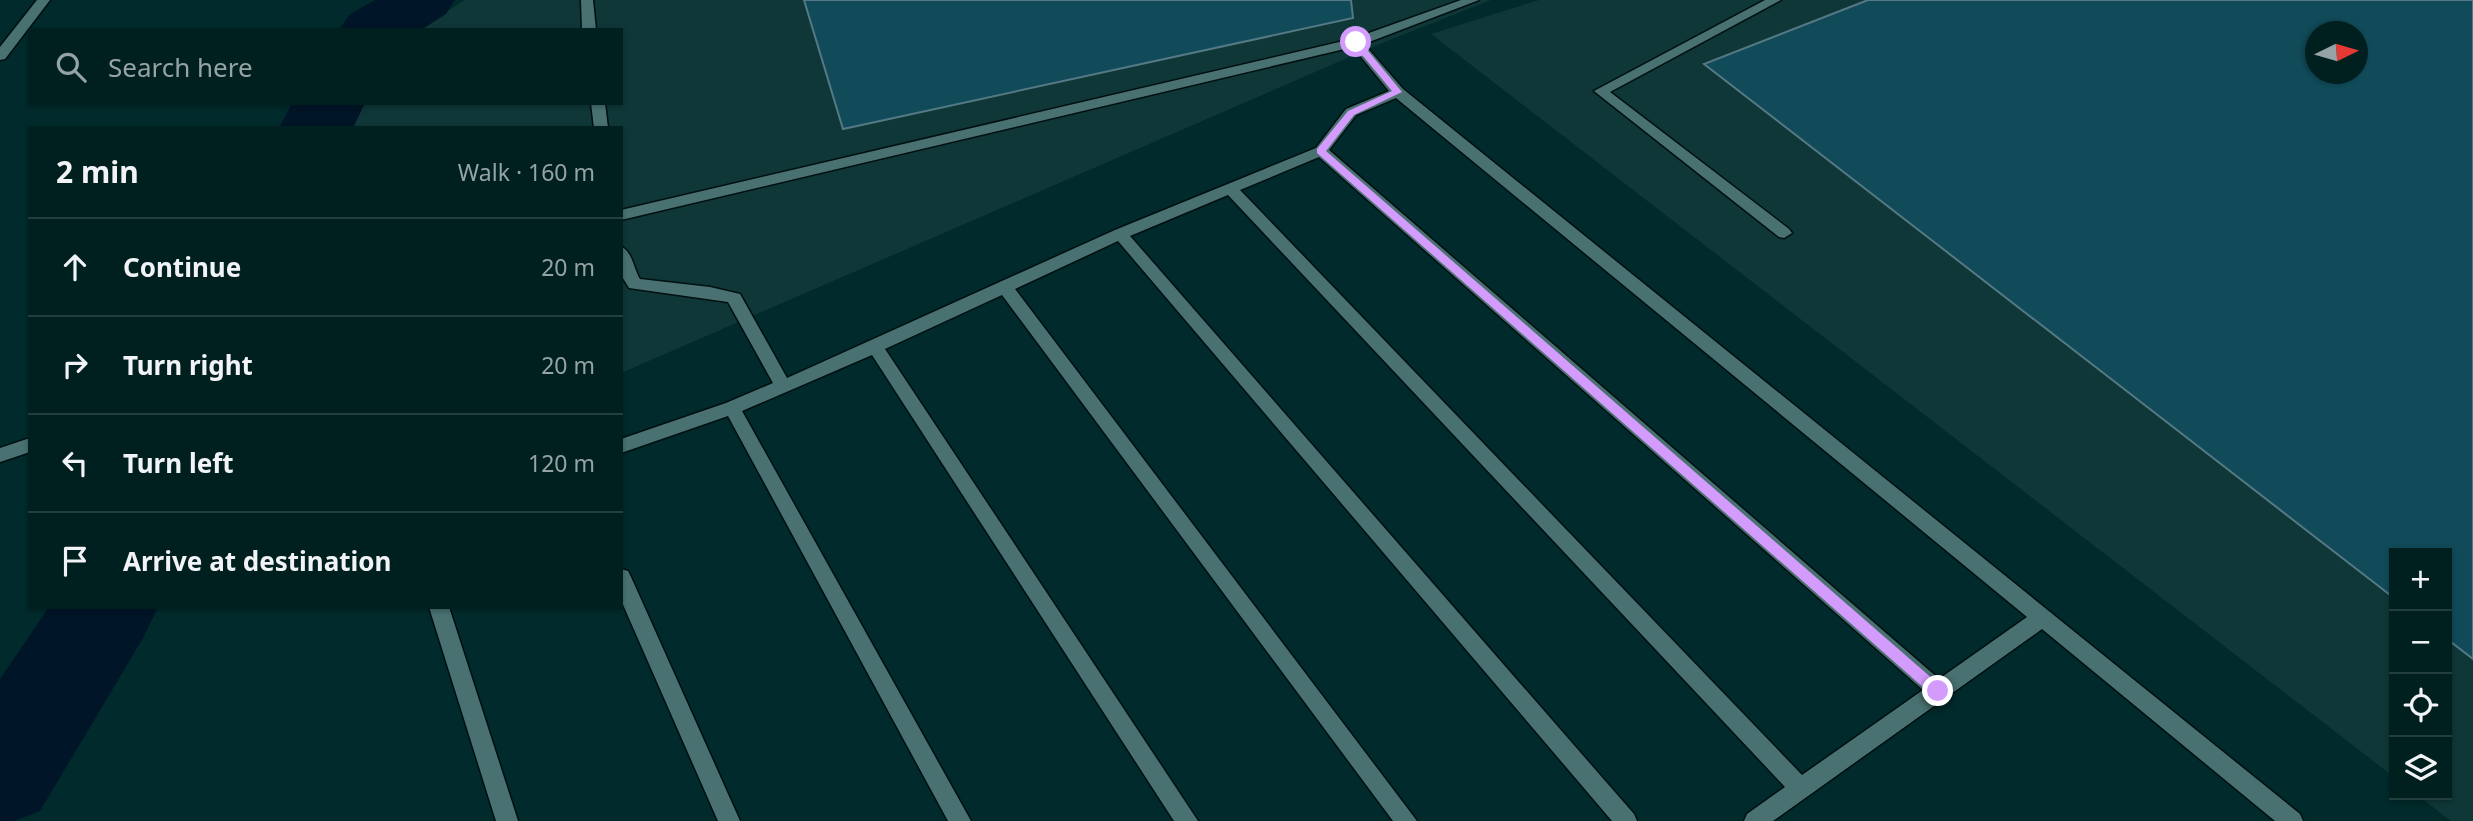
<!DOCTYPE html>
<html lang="en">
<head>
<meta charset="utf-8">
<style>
  body { margin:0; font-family:"Noto Sans",sans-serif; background:#0a2829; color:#f1f3f6 }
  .controls { position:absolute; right:21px; bottom:21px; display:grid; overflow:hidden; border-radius:0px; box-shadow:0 2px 5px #0004 }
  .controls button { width:63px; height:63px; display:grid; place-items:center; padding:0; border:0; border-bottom:2px solid #223e3e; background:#002020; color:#f1f3f6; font:35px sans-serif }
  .compass { position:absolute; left:2305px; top:21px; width:63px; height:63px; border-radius:50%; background:#002020; box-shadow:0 2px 5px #0004; rotate:85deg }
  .stop { position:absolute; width:21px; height:21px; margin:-16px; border:5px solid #d39cfc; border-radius:50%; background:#fff }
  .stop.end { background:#d39cfc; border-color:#fff; box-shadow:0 2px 7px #0008 }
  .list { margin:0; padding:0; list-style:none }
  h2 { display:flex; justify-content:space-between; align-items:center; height:91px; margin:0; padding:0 28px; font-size:30px }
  h2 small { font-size:23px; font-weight:400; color:#95a3a5 }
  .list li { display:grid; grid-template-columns:46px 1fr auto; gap:21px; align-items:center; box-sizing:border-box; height:98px; padding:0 28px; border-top:2px solid #223e3e }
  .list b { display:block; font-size:26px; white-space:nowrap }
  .list em { font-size:23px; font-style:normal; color:#95a3a5 }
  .icon { flex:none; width:38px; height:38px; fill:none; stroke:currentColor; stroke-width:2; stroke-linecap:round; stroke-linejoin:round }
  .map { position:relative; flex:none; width:2473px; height:821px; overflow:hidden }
  .search { position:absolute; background:#002020; box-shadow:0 2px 5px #0004; left:28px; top:28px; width:595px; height:77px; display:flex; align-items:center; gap:18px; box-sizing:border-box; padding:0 24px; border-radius:0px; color:#95a3a5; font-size:26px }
  .panel { position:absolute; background:#002020; box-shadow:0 2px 5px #0004; left:28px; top:126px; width:595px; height:483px; border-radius:0px }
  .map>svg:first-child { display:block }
</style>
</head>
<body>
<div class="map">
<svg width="2473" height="821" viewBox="0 0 2473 821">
  <rect width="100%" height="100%" fill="#002a2b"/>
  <path fill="#0f3737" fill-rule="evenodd" d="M465,0H1491L1382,43L621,373V128H328L337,103H621V30H417Z
    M1539,0H2473V821H2451L2417,795H2447V553H2394V777L1431,34ZM2316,32H2358V74H2316Z"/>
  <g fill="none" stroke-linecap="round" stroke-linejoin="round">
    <path fill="#001527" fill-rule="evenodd" d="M375,0H455L446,14L421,30H339L349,15Z
      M292,103H365L353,128H279Z
      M49,607H158L143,638L40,811L14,821H0V679Z"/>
  </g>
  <path fill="#114a59" stroke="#547984" stroke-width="2" fill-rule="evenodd" d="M804,0H1351L1353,18L843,129Z
    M1868,0H2473V659L2447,639V553H2394V598L1704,64ZM2315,32H2357V74H2315Z"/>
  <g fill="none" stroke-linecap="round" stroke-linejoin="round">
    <g stroke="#001010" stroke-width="3">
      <path id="lane" d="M581,0H593L596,30H582Z
        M1461,0H1479L1364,44L1403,89L2300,814L2303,821H2275L2042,629L1773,821H1744L1747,814L1785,787L1228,195L1130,236L1634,814L1637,821H1612L1118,241L1015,289L1417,821H1393L1002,295L885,349L1198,821H1174L872,355L742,411L971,821H948L728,416L621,453V439L726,403L773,383L728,302L629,288L621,275V247C632,250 634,270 640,279L710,287L740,294L787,378L1115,230L1316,148L1346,109L1389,91L1353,47L621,220V210L1352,39ZM1396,98L2027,617L1939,679L1329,150L1356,115ZM1319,157L1923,690L1802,775L1240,190Z
        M1765,0H1781L1610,92L1789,229L1792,233L1784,238L1779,237L1594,91Z
        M591,103H605L608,128H594Z
        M621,569L628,571L631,577L740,821H718L621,600Z
        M429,607H449L518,821H496Z"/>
    </g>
    <g stroke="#001010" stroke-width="3">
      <path id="street" d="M37,0H50L5,59L0,60V47Z
        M30,438V452L0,462V448Z"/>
    </g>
    <use href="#lane" fill="#497171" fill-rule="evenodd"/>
    <use href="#street" fill="#497171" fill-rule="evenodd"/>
  </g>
  <path fill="#d39cfc" d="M1353,40H1359L1402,92L1354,115L1326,151L1942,687V696H1933L1317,153V149L1348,111L1392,91L1353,44Z"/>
</svg>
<div class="controls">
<button>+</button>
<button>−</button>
<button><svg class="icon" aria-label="locate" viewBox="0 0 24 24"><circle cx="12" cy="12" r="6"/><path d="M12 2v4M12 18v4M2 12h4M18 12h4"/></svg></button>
<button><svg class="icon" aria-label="layers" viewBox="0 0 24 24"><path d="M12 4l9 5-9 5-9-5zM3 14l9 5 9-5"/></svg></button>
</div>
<svg class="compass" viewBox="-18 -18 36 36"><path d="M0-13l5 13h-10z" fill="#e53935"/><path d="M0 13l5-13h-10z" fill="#95a3a5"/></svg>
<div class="stop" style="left:1356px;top:42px"></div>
<div class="stop end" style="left:1938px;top:691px"></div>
<div class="search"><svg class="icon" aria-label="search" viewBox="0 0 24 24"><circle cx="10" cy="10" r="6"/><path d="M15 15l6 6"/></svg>Search here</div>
<section class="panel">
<h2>2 min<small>Walk · 160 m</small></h2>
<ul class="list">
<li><svg class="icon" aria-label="ahead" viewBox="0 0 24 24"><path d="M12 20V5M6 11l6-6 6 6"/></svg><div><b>Continue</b></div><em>20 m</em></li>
<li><svg class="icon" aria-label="right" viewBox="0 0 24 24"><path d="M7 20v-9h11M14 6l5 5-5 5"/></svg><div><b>Turn right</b></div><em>20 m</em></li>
<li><svg class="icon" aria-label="left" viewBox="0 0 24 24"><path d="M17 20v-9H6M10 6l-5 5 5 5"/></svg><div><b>Turn left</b></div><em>120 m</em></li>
<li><svg class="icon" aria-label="arrive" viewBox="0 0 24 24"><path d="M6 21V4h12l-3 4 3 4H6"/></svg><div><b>Arrive at destination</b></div></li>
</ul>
</section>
</div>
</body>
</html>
